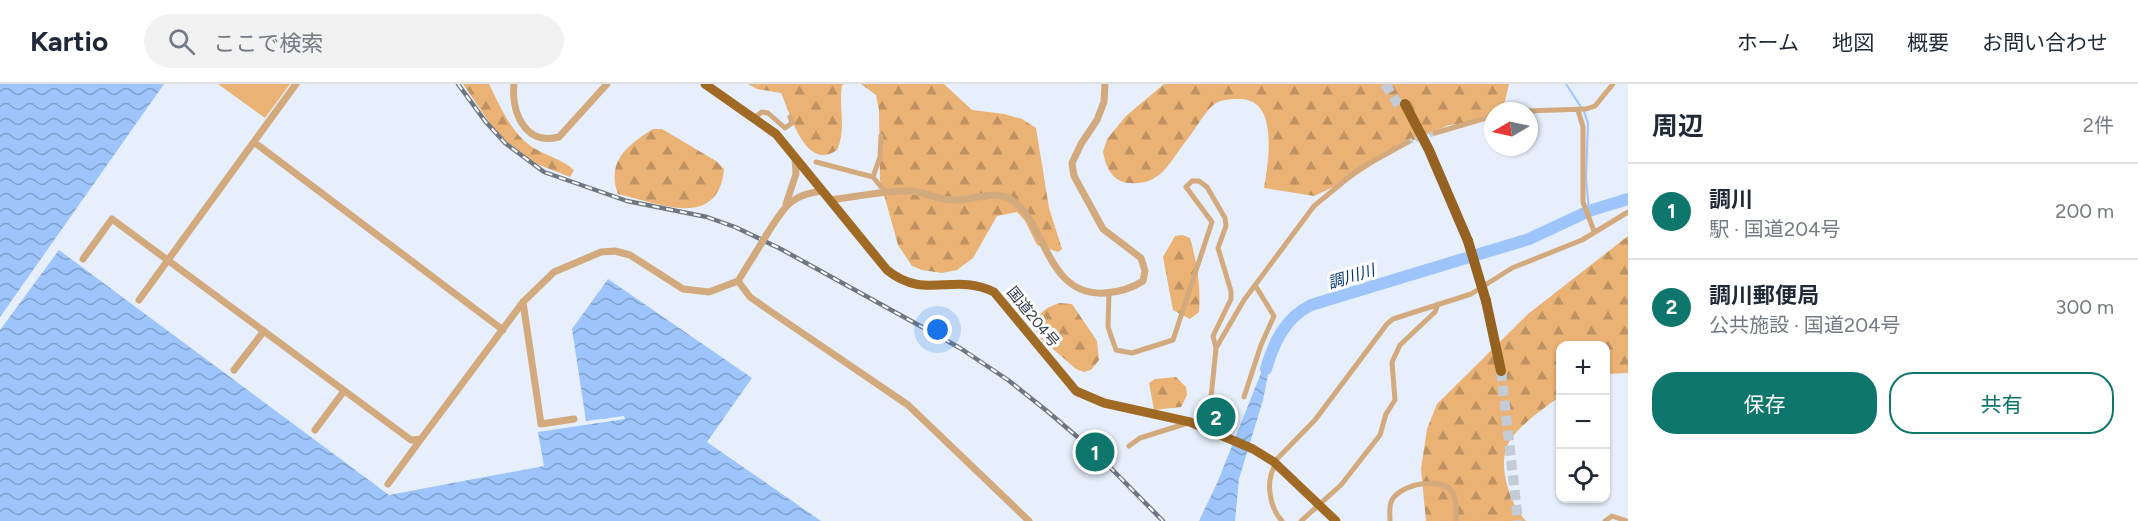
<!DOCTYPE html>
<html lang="ja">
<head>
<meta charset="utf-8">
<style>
  body { margin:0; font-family:Figtree,"Noto Sans JP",sans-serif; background:#f2f2f3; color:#1f2937 }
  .controls { position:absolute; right:18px; bottom:18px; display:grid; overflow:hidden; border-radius:12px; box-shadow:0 2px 4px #0004 }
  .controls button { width:54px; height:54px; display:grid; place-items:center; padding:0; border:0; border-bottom:2px solid #e0e1e3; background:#fff; color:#1f2937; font:30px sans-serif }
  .compass { position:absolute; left:1484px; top:18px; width:54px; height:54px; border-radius:50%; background:#fff; box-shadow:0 2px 4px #0004; rotate:261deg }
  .you { position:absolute; left:938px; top:246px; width:21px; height:21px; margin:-15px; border:4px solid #fff; border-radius:50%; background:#1a73e8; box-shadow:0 0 0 9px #1a73e833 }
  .badge { display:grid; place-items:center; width:39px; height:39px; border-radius:50%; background:#0f766e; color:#fff; font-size:20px; font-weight:700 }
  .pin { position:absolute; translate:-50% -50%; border:3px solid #fff; box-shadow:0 2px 6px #0006 }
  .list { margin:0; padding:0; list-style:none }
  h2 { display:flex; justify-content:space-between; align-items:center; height:78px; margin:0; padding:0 24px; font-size:26px }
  h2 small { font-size:20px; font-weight:400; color:#747a83 }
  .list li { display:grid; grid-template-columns:39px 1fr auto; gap:18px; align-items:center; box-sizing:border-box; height:96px; padding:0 24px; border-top:2px solid #e0e1e3 }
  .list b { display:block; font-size:22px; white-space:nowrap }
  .list p { margin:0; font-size:20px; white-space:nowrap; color:#747a83 }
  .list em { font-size:20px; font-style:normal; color:#747a83 }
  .actions { display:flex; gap:12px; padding:18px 24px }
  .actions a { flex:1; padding:14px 0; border:2px solid #0f766e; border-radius:24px; text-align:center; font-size:21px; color:#0f766e }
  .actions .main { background:#0f766e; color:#fff }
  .icon { flex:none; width:33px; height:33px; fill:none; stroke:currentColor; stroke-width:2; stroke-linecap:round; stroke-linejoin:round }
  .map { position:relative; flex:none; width:1628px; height:437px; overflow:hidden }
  header { display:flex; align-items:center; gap:36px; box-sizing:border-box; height:84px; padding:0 30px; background:#fff; border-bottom:2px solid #e0e1e3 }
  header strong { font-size:28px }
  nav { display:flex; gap:33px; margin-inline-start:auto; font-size:21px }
  .search { width:420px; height:54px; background:#f2f2f3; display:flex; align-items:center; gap:15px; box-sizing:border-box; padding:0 21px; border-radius:33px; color:#747a83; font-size:22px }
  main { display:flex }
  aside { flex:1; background:#fff }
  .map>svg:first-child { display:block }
</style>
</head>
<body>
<header>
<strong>Kartio</strong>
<div class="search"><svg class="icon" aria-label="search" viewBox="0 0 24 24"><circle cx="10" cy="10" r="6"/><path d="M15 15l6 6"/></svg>ここで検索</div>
<nav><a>ホーム</a><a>地図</a><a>概要</a><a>お問い合わせ</a></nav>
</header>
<main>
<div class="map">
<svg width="1628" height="437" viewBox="0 0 1628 437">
  <defs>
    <pattern id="forest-firs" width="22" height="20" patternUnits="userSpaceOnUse" patternTransform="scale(1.5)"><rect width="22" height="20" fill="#eab274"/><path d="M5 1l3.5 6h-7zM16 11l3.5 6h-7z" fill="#be9261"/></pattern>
    <pattern id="water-waves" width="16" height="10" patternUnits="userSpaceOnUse" patternTransform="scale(1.5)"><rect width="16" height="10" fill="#9dc5fb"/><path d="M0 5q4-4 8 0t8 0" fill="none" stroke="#80a1cd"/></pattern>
  </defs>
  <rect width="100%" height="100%" fill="#e6effb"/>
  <path fill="url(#forest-firs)" d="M463,0H489C500,22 511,49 532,63C546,72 562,75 574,86L570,93L537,80L498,51Z
    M748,0H845L842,1C838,23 847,44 837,66C805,88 791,31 781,9L757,5Z
    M861,0H944L972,26L1004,30L1022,35L1036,44L1049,124L1062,165L1058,168L1037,161L1025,137L1017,128L997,132L973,174L957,186L942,189L922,186L912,182L898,161L880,96L879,26L876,11Z
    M1164,0H1509L1505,17L1498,27H1493V30L1478,38L1449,41L1400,62L1351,95L1314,112L1264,104C1268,80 1280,14 1239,15C1232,15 1223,15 1216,19C1208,24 1202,35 1196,43C1191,51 1185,58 1180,65C1166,85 1157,101 1130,99C1112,98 1106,83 1103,68L1107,55L1126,32Z
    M653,45H662L716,77L724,85C718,147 658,119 618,110C606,77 628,61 653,45Z
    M1182,151L1190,154C1197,179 1201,202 1199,228L1190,235L1173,226L1163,173L1175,152Z
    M1628,152V289L1606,290V262H1560V313C1547,321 1519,342 1511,355C1495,377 1509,419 1526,437H1426L1421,385L1427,345L1437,320L1528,230Z
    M1060,219L1072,220L1097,257L1099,276L1091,286L1084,288L1076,285L1037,251C1033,232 1043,224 1060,219Z
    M1176,293L1186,303L1187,311L1181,323L1154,326L1149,299L1155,295Z"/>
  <path fill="#eab274" d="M218,0H290L265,34Z"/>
  <path fill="url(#water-waves)" d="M0,0H164L0,233Z
    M59,166L389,411L544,382L538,348L625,335L624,332L586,337L572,245L608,195L752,294L707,358L821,437H0V246Z
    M1269,269L1272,270L1263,316L1239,395L1235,437H1199L1218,397Z"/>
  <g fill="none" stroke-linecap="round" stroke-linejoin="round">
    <path stroke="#9dc5fb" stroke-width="2" d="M1566,0L1581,23
      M1584,27L1588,40L1586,94L1589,127"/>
    <path stroke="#9dc5fb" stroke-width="12" d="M1266,285C1274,258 1285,234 1311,221L1529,155L1589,127L1628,115"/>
    <path stroke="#c2cbd6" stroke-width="5" stroke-dasharray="5 2.5" stroke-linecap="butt" d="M1408,58L1435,49"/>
    <path stroke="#c2cbd6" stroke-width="10" stroke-dasharray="10 5" stroke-linecap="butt" d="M1385,0L1400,23
      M1501,287L1518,437"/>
    <path stroke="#d3aa7d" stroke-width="5" d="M1578,26L1583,43V118L1594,147
      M1526,27L1586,25L1595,22L1613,0
      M755,33L762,28L768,29L785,44L792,39L790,33
      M1435,49L1493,32
      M816,78L873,93L886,109
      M873,93L880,73L881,52
      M1109,208L1108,243L1116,266L1132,269L1173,256L1212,138L1186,103L1192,97H1199L1207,103L1225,134L1226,142L1218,164L1231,207V215L1213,252L1216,264L1211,314L1204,343
      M1216,264L1244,216L1314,122L1359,85L1408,58
      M1244,313L1261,261L1274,232L1255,201
      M1129,362L1140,354L1188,339
      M1274,378L1315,336L1387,240L1393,235L1471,210L1512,184L1582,156L1628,128
      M1276,380C1265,396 1269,423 1282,437
      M1301,437L1341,401L1380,351L1386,330L1395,316L1392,278L1400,261L1435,228L1438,220
      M1390,437C1390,431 1389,424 1391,418C1398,400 1443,391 1453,409C1457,416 1456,428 1456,437
      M1605,437L1612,432L1627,437"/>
    <path stroke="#d3aa7d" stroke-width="7" d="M514,0C511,28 525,62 559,53L607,0
      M254,58L503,246
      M830,116C856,113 885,106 911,107C927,108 940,117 956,116C972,116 994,106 1010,115C1046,135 1045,213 1105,209C1119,208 1131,205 1143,197L1145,187L1141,174L1103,145L1074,92L1072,79L1081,60L1097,36L1104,18L1105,0
      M786,120L796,90L795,73
      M767,150C784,124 789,111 822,107
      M83,175L112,135L411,356L421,355L523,218L554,188L601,168L615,167L630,171L683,205L709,208L738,197L761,160
      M738,197L750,213L770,227L908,321L1029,437
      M139,216L296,0
      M523,218L541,340L574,335
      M234,286L264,247
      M315,346L344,307
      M388,400L421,355"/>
    <path stroke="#a16a24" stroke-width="9" d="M705,0L776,50L887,186C925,217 954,188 994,208L1076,307L1104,319L1190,338L1253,365L1274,378L1336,437"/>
    <path stroke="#956222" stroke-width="10" d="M1405,20L1429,66L1468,157
      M1486,217L1501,287"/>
    <g stroke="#6d7681" stroke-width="4.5">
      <path id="rail" d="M458,0L485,37L505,59L544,88L627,117L707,133L735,143L779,164L960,264L1008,296L1047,327L1095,368L1163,437"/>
    </g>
    <use href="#rail" stroke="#fff" stroke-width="2" stroke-dasharray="7" stroke-linecap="butt"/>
    <path stroke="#d3aa7d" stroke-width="7" d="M761,160L767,150"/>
    <path stroke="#956222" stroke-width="10" d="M1468,157L1486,217"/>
  </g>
  <g text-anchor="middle" stroke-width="6" stroke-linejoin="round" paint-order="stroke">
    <g font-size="15" fill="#303944" stroke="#fff">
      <text transform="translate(1033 233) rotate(51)" y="5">国道204号</text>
    </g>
    <g font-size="16" font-style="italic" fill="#03356f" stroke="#fff">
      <text transform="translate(1351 192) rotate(-17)" y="6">調川川</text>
    </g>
  </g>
</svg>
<div class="controls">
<button>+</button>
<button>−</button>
<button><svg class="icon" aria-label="locate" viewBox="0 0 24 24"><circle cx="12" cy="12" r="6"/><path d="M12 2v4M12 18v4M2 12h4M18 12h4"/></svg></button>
</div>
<svg class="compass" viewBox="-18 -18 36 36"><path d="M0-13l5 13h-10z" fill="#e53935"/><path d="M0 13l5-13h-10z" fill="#747a83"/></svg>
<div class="you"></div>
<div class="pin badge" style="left:1095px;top:368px">1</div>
<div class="pin badge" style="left:1216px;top:333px">2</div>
</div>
<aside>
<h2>周辺<small>2件</small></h2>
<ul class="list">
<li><span class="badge">1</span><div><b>調川</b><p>駅 · 国道204号</p></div><em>200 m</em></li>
<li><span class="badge">2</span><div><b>調川郵便局</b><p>公共施設 · 国道204号</p></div><em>300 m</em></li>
</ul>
<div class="actions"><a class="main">保存</a><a>共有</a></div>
</aside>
</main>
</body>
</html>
